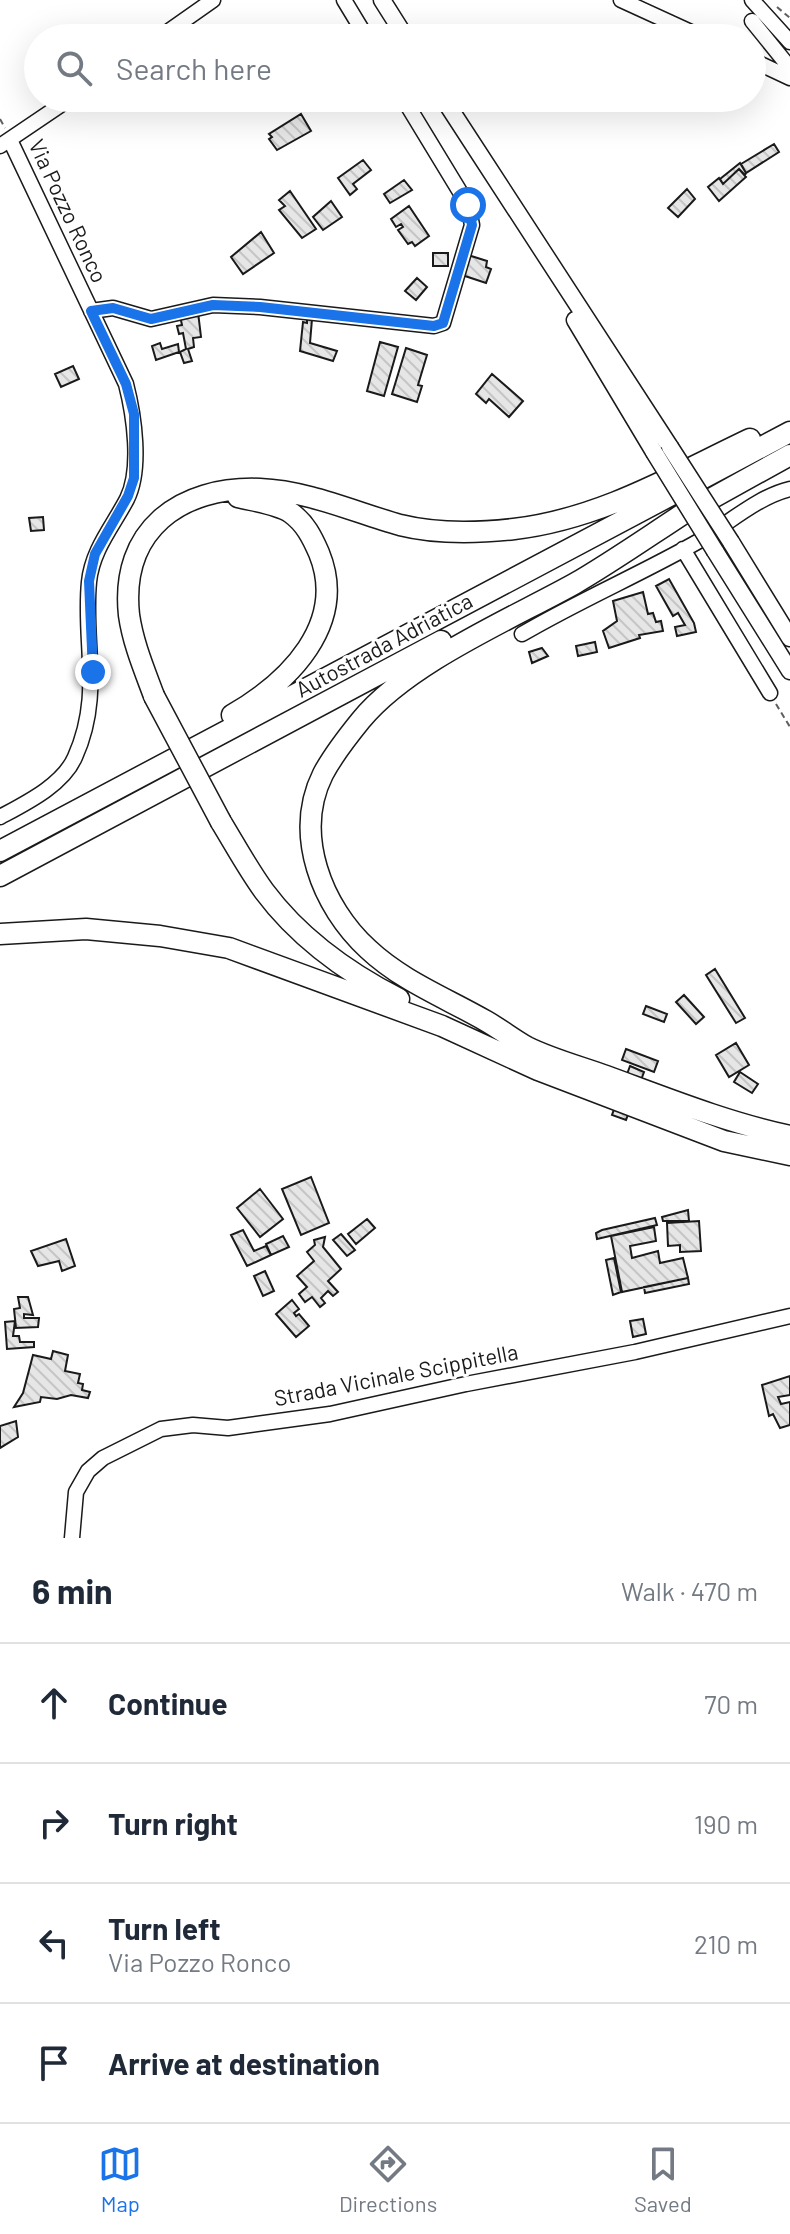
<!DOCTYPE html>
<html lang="en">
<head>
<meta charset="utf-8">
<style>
  body { margin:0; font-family:Barlow,sans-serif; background:#f2f2f3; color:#1f2937 }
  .stop { position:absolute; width:24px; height:24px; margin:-18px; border:6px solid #1a73e8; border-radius:50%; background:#fff }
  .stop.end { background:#1a73e8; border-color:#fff; box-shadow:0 2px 8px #0008 }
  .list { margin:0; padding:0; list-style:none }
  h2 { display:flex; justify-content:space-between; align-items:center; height:104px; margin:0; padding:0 32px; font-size:34px }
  h2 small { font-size:26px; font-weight:400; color:#747a83 }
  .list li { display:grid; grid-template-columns:52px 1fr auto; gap:24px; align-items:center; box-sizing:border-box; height:120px; padding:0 32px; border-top:2px solid #e0e1e3 }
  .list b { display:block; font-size:30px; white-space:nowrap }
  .list p { margin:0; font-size:26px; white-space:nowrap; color:#747a83 }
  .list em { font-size:26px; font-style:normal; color:#747a83 }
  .icon { flex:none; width:44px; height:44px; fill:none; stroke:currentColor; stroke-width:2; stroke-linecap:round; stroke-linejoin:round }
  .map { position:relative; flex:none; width:790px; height:1538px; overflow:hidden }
  .search { position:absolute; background:#fff; box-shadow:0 8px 32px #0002; left:24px; right:24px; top:24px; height:88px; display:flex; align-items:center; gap:20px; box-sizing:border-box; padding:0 28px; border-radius:44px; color:#747a83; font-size:30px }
  .sheet { height:584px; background:#fff }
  nav { display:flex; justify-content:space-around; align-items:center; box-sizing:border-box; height:112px; border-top:2px solid #e0e1e3; background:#fff; font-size:22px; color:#747a83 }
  nav a { display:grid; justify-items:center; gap:4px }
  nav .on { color:#1a73e8 }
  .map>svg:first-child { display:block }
</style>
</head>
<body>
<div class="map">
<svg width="790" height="1538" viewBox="0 0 790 1538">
  <defs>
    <pattern id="building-back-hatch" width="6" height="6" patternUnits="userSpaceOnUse" patternTransform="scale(2)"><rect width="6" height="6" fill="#e6e6e6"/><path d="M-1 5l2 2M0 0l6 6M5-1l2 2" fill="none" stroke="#c5c5c5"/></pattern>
  </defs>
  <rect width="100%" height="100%" fill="#fff"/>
  <path fill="url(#building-back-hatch)" stroke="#1a1a1a" stroke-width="2" d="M301,114L311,131L277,150L269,139L272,137L269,134Z
    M774,144L779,152L746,173L741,164Z
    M363,160L371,170L353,184L357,189L350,195L338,178Z
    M740,163L746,173L745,175L739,169L723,184L720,179Z
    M739,169L746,177L719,201L708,187L719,178L723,184Z
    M404,180L412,190L390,203L384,194Z
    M687,189L695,199L678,217L668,208Z
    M290,191L316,229L302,238L279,210L285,206L279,200Z
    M331,201L342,217L323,230L313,217Z
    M409,206L429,236L415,246L412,242L408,244L398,230L403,227L401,224L396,227L391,219Z
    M261,232L274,253L243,274L231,257Z
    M433,253H448V266H433Z
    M468,255L487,261L486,267L491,269L486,283L462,275Z
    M417,278L427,287L416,300L405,291Z
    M198,312L201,337L193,338L194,347L188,349L192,361L184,363L180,352L186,349L183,333L179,334L177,326L182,325L180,316Z
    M307,319H312L310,343L337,351L333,361L300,351L303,322L307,323Z
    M380,342L398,347L384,396L367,391Z
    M160,343L162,349L178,344L179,352L156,360L152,346Z
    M406,348L427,355L418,385L422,386L417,402L392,394Z
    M73,366L79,379L61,387L55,374Z
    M492,374L523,401L509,417L489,399L486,403L476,394Z
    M43,517L44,530L31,531L29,518Z
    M669,579L694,623L696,632L677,636L675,627L685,625L678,613L673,616L656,586Z
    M643,592L648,614L653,613L656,622L661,621L663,631L639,635L640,638L609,648L603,631L617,621L613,601Z
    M595,642L597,652L578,656L576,646Z
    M542,648L548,656L532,663L529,652Z
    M715,969L745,1018L736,1023L706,975Z
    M684,995L704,1017L696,1024L676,1002Z
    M646,1006L667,1014L664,1022L643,1014Z
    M736,1043L749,1065L729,1077L716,1055Z
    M626,1049L658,1061L654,1072L622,1060Z
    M630,1066L644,1072L626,1120L612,1115Z
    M740,1072L758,1084L752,1093L734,1082Z
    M311,1177L329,1223L301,1235L282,1189Z
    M260,1189L283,1219L260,1237L237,1208Z
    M688,1210L689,1221H663L662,1217Z
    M655,1218L657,1225L597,1239L596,1233L602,1230Z
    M367,1219L375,1228L356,1244L348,1234Z
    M699,1221L701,1251L680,1252V1245L668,1246L667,1223Z
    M654,1227L656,1241L630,1246L632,1258L658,1251L660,1263L683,1258L688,1278L622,1292L611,1236Z
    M243,1230L254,1251L266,1246L271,1255L247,1266L231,1235Z
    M341,1234L355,1250L347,1256L333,1240Z
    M283,1236L289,1247L271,1255L266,1244Z
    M325,1237L323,1247L341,1269L328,1281L338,1292L333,1296L328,1291L321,1298L325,1303L320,1307L312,1297L305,1302L299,1294L307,1287L297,1276L314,1261L307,1252L315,1245L314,1240Z
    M66,1239L75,1266L62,1271L59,1261L38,1266L31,1251Z
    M614,1258L621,1292L613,1295L606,1260Z
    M265,1271L274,1291L263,1296L254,1276Z
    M688,1278L689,1284L645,1293L644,1287Z
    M18,1297H28L33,1315L24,1314V1318H39L38,1327L16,1328L14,1309L20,1308Z
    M292,1300L299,1309L294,1313L296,1316L299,1314L309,1326L296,1337L276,1314Z
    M643,1319L646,1334L633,1337L630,1321Z
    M15,1321L13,1336H19L20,1342H34V1347L7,1349L5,1322Z
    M53,1351L68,1355L65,1371L80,1374L78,1383L83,1384L82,1390L90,1392L88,1398L71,1395L57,1399L41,1397L40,1402L14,1407L23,1393L33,1355L51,1359Z
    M790,1376V1395L778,1397L781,1404L790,1402V1425L780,1428L773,1414L769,1416L762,1385Z
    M16,1421L18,1437L0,1448V1426Z"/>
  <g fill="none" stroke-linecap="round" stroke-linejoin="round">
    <g stroke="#1a1a1a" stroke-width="17">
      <path id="minor" d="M344,0L367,38
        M621,0L704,38
        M752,0L790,42
        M752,21L790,68
        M159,38L213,0
        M752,60L790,78
        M0,146L71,98
        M91,311L113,308L151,319L213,305L260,307L434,326L443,323L472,225L468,205L403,98
        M683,549L770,693
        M522,634C580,600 641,574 699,541C728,524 757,497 790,489
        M0,817C26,803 63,785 75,757C103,695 83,643 89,582C92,550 113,526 127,499C142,469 134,415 126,384L10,140
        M72,1538L76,1492L88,1471L103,1458L161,1429L193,1425L228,1428L330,1414L466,1384L635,1352L790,1316"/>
    </g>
    <g stroke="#1a1a1a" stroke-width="19">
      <path id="major" d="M382,0L406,38
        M443,98L670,447
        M575,320L654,452
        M731,542L790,638
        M715,551L790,671"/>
    </g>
    <g stroke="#1a1a1a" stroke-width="23">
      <path id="highway" d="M689,511L790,455
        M686,512C649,536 612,562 574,584C509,620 408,663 361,720C348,736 333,755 323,774C293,834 322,907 368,949C402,981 446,998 486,1021C500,1029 513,1039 527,1047C551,1059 581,1067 606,1076C666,1098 728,1123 790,1136
        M154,696C144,669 133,643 129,615C120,530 180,486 260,489C308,491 354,512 400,525C436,534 478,533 514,529C600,519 674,475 750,439
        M232,715C289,682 348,624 319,553C312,537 305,523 291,513C278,504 254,501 238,497
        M221,822C235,845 248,869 264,891C299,938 348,973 399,999
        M0,851L790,432
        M0,876L441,641
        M0,934L86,929L160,936L229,948L442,1026L538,1070L724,1141L790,1155"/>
    </g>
    <path stroke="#5f5f5f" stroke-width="2" stroke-dasharray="6 4" stroke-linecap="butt" d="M777,7L790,18
      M0,119L5,128
      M776,704L790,727"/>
    <use href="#minor" stroke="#fff" stroke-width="14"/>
    <use href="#major" stroke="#fff" stroke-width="16"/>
    <use href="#highway" stroke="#fff" stroke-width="20"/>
    <g stroke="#1a1a1a" stroke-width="19" stroke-linecap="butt">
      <path id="major-bridge" d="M670,447L731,542
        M654,452L715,551"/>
    </g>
    <g stroke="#1a1a1a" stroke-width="23" stroke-linecap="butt">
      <path id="highway-bridge" d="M154,696L221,822"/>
    </g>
    <use href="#major-bridge" stroke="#fff" stroke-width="16"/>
    <use href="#highway-bridge" stroke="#fff" stroke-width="20"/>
  </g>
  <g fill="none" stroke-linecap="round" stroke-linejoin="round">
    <path stroke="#1a73e8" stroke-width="10" d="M93,672L89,581L95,554L128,496L134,478V414L126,384L91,311L113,308L151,319L213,305L260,307L434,326L443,323L472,225L468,205"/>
  </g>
  <g text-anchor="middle" stroke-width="6" stroke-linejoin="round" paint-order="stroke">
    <g font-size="22" fill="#1a1a1a" stroke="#fff">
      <text transform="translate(68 211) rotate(65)" y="8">Via Pozzo Ronco</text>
      <text transform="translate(384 645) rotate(-28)" y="8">Autostrada Adriatica</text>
      <text transform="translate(396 1375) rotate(-11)" y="8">Strada Vicinale Scippitella</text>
    </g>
  </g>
</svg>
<div class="stop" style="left:468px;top:205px"></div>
<div class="stop end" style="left:93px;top:672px"></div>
<div class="search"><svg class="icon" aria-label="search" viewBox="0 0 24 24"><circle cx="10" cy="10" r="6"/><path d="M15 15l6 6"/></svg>Search here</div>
</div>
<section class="sheet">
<h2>6 min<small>Walk · 470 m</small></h2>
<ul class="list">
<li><svg class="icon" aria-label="ahead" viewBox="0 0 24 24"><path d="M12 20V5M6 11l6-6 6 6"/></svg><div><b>Continue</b></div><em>70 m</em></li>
<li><svg class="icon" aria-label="right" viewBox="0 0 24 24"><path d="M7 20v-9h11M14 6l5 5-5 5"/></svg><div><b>Turn right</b></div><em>190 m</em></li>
<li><svg class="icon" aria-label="left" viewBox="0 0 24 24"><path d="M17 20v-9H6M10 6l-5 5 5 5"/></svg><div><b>Turn left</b><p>Via Pozzo Ronco</p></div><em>210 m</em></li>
<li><svg class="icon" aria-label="arrive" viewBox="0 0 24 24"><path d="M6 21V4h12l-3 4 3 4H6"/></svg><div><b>Arrive at destination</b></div></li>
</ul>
</section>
<nav>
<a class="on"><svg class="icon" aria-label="map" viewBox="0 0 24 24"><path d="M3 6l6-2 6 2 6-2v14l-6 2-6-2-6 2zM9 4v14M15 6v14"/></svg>Map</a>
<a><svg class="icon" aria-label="directions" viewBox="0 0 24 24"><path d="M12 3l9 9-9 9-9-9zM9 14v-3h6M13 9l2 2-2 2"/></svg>Directions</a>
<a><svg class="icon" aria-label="saved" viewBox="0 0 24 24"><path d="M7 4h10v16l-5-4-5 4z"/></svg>Saved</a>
</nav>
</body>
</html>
